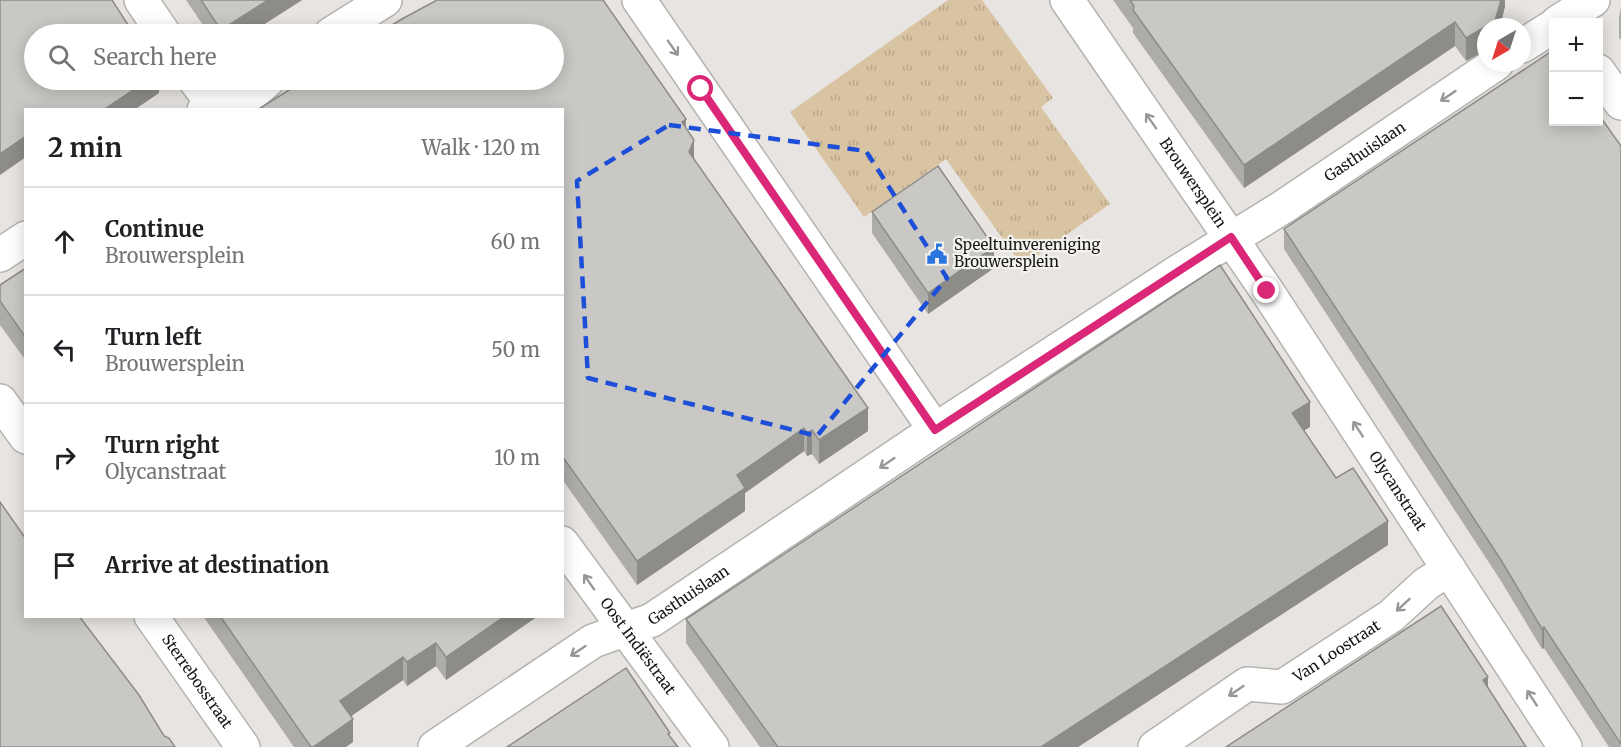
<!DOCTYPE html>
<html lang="en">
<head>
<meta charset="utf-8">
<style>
  body { margin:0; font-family:Merriweather,serif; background:#f2f2f2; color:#202124 }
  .controls { position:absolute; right:18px; top:18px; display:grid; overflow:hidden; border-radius:0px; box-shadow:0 3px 15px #0003 }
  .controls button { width:54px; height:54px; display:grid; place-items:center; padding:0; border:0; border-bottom:2px solid #e0e0e0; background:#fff; color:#202124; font:30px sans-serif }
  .compass { position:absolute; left:1477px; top:18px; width:54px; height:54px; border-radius:50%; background:#fff; box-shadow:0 3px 15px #0003; rotate:219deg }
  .stop { position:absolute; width:18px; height:18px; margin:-14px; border:4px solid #db2777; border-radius:50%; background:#fff }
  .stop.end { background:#db2777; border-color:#fff; box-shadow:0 2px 6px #0008 }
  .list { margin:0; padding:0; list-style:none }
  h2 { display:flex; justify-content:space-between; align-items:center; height:78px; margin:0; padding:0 24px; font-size:26px }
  h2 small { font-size:20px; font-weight:400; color:#757577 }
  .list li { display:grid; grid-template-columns:39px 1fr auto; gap:18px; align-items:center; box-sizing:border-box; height:108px; padding:0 24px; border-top:2px solid #e0e0e0 }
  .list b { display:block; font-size:22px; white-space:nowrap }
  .list p { margin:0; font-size:20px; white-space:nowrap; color:#757577 }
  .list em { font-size:20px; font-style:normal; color:#757577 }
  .icon { flex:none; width:33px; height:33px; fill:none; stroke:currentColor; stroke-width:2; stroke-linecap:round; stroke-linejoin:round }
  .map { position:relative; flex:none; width:1621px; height:747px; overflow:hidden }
  .search { position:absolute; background:#fff; box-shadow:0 3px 15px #0003; left:24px; top:24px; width:540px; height:66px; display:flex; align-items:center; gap:15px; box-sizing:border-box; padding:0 21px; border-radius:33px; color:#757577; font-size:22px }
  .panel { position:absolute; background:#fff; box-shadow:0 3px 15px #0003; left:24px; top:108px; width:540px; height:510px; border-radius:0px }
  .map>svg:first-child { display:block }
</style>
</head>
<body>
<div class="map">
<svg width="1621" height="747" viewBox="0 0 1621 747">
  <defs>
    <pattern id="park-tufts" width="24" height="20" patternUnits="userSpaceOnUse" patternTransform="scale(1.5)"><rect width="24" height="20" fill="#d8c3a2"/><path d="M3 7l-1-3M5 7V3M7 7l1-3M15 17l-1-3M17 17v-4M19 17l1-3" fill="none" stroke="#b9a78b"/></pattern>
  </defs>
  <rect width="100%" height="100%" fill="#e7e4e1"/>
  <path fill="url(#park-tufts)" d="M948,0H982L1053,98L1041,107L1110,204L1022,266L946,159L864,217L790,112Z"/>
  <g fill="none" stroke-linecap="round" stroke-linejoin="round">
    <g stroke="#b5b3af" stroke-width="36">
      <g id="minor">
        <path d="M141,0L164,34"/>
        <path d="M639,0L935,430"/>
        <path id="s1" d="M1067,0L1267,291L1565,747"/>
        <path d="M1558,22L1593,0"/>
        <path d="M331,34L385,0"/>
        <path d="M1522,46L1554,26"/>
        <path d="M1598,71L1621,103"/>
        <path d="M195,80L212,103"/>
        <path d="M204,110L212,103L247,98L268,80"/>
        <path d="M0,255L26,238"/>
        <path d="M0,401L26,437"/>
        <path id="s2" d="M562,543L712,747"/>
        <path id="s3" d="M151,616L243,747"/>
        <path id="s4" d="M435,747L593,641L652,620L935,430L1176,273L1283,207L1497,63"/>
        <path id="s5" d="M1155,747L1247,684L1282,687L1391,616L1426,584L1449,569"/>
      </g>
    </g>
    <use href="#minor" stroke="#fff" stroke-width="33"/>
  </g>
  <path fill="#aeaca9" d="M186,0H302L249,34H209Z
    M1113,0H1505V6L1500,27H1486V50L1466,61L1455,46L1244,188L1133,33V28Z
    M1621,7V40L1619,38V17Z
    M562,110L686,128L694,159L868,431L819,464L812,454L807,456L804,451L745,493V511L637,585L562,479Z
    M1621,146V747H1609L1544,648L1542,649L1501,581L1284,249V229Z
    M872,212L994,268L928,314L872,233Z
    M26,268V361L0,325V285Z
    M1310,427L1304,430L1336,478L1388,545L1078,747H760L686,643V619Z
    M203,616H538L446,680L436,666L407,686L403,680L351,716L353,742L346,747H294Z"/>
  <path fill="#8d8c89" d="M268,0H302L249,34H221V30Z
    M1501,0H1505V6L1500,27H1486V50L1466,61V38Z
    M1455,22V46L1244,188V165Z
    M148,80H159V93L134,110H103Z
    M686,119V142L682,122Z
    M26,136V157L0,175V154Z
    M694,140V164L689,152Z
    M994,247V268L928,314V293Z
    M1310,402V427L1292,438V413Z
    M868,408V431L819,464V440Z
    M804,428V451L745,493V511L637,585V561L737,475Z
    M812,430V454L807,456V433Z
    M1388,521V545L1078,747H1041Z
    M505,616H538L446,680V657Z
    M1544,627V648L1542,649V629Z
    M436,643V666L407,686V662Z
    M403,657V680L340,724V701Z
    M1488,677V697L1483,680Z
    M353,719V742L346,747H313Z"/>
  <path fill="#cac8c4" stroke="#8d8c89" stroke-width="1.5" d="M0,0H112L134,34H34V80H148L103,110H26V136L0,154Z
    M201,0H268L221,30Z
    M437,0H603L686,119L682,122L694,140L689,152L868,408L819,440L812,430L807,433L804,428L737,475L745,488L637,561L562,456V110H257L305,80H554V34H377L402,19Z
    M1130,0H1501L1495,21L1466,38L1455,22L1244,165L1133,10L1134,6Z
    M1552,51L1554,54V122H1599V115L1621,146V744L1544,627L1542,629L1501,560L1284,229Z
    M938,166L994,247L928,293L872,212Z
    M1220,265L1310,402L1292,413L1336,478L1353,468L1388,521L1041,747H778L686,619Z
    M26,268V338L0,301V285Z
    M0,502L26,539V616H79L139,695L164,736L169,738L175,747H0Z
    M1441,606L1488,677L1483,680L1526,747H1226Z
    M220,616H505L446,657L436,643L407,662L403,657L340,701L353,719L313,747H311Z
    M626,668L670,733L668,734L678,747H507Z"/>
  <defs><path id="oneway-shaft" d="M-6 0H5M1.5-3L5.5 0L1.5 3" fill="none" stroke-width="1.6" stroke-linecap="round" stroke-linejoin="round" transform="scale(1.5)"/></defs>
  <g stroke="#979796">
    <use href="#oneway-shaft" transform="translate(673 48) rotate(55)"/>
    <use href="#oneway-shaft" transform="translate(1448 96) rotate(146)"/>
    <use href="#oneway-shaft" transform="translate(1151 121) rotate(-125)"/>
    <use href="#oneway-shaft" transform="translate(1358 429) rotate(-123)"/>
    <use href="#oneway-shaft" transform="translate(887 463) rotate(146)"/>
    <use href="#oneway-shaft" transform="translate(589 582) rotate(-125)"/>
    <use href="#oneway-shaft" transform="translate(1403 605) rotate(137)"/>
    <use href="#oneway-shaft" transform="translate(578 651) rotate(146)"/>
    <use href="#oneway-shaft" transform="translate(1236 691) rotate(146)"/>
    <use href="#oneway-shaft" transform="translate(1532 698) rotate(-123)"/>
  </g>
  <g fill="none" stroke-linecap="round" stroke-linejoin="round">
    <path stroke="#db2777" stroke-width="8" d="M701,89L935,430L1231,237L1267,291"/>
  </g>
  <path fill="none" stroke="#1d4ed8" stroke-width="4.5" stroke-dasharray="12 8" stroke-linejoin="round" d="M669,125L866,151L947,278L817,436L588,378L577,181Z"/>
  <defs>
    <g id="civic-bare" transform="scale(1.62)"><path d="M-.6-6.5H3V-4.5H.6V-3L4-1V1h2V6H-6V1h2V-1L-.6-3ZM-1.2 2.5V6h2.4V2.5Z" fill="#2a74e0" stroke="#f4f2ee" stroke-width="2.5" paint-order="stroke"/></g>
  </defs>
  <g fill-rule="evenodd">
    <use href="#civic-bare" x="937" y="254"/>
  </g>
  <g text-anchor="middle" stroke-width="4.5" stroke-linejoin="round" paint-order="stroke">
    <g font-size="15" fill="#181716" stroke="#f4f2ee">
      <text dy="5" stroke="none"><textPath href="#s4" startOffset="1106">Gasthuislaan</textPath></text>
      <text dy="5" stroke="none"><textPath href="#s1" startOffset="222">Brouwersplein</textPath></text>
      <text dy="5" stroke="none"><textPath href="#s1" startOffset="592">Olycanstraat</textPath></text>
      <text dy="5" stroke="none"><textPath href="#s4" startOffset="297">Gasthuislaan</textPath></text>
      <text dy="5" stroke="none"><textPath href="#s2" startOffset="128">Oost Indiëstraat</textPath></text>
      <text dy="5" stroke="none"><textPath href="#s5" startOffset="212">Van Loostraat</textPath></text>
      <text dy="5" stroke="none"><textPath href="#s3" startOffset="80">Sterrebosstraat</textPath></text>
    </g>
    <g font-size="15" fill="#181716" stroke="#f4f2ee" text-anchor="start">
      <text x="954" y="250">Speeltuinvereniging<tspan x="954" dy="17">Brouwersplein</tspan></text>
    </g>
  </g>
</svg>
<div class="controls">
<button>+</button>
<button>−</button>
</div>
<svg class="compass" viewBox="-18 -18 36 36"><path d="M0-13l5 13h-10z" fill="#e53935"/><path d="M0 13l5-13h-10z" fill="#757577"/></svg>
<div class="stop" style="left:701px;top:89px"></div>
<div class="stop end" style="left:1267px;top:291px"></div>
<div class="search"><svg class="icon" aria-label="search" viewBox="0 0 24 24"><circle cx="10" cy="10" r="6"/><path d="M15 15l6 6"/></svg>Search here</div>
<section class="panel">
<h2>2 min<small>Walk · 120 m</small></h2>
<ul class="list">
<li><svg class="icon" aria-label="ahead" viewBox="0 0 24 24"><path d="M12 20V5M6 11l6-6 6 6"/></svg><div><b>Continue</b><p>Brouwersplein</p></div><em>60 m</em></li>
<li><svg class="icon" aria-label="left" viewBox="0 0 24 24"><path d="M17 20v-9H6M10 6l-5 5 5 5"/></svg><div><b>Turn left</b><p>Brouwersplein</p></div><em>50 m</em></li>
<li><svg class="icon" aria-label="right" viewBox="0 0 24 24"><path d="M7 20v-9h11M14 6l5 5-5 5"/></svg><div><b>Turn right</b><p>Olycanstraat</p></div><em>10 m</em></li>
<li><svg class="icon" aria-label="arrive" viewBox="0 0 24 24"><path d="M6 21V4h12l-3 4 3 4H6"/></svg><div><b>Arrive at destination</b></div></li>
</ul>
</section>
</div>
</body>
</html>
